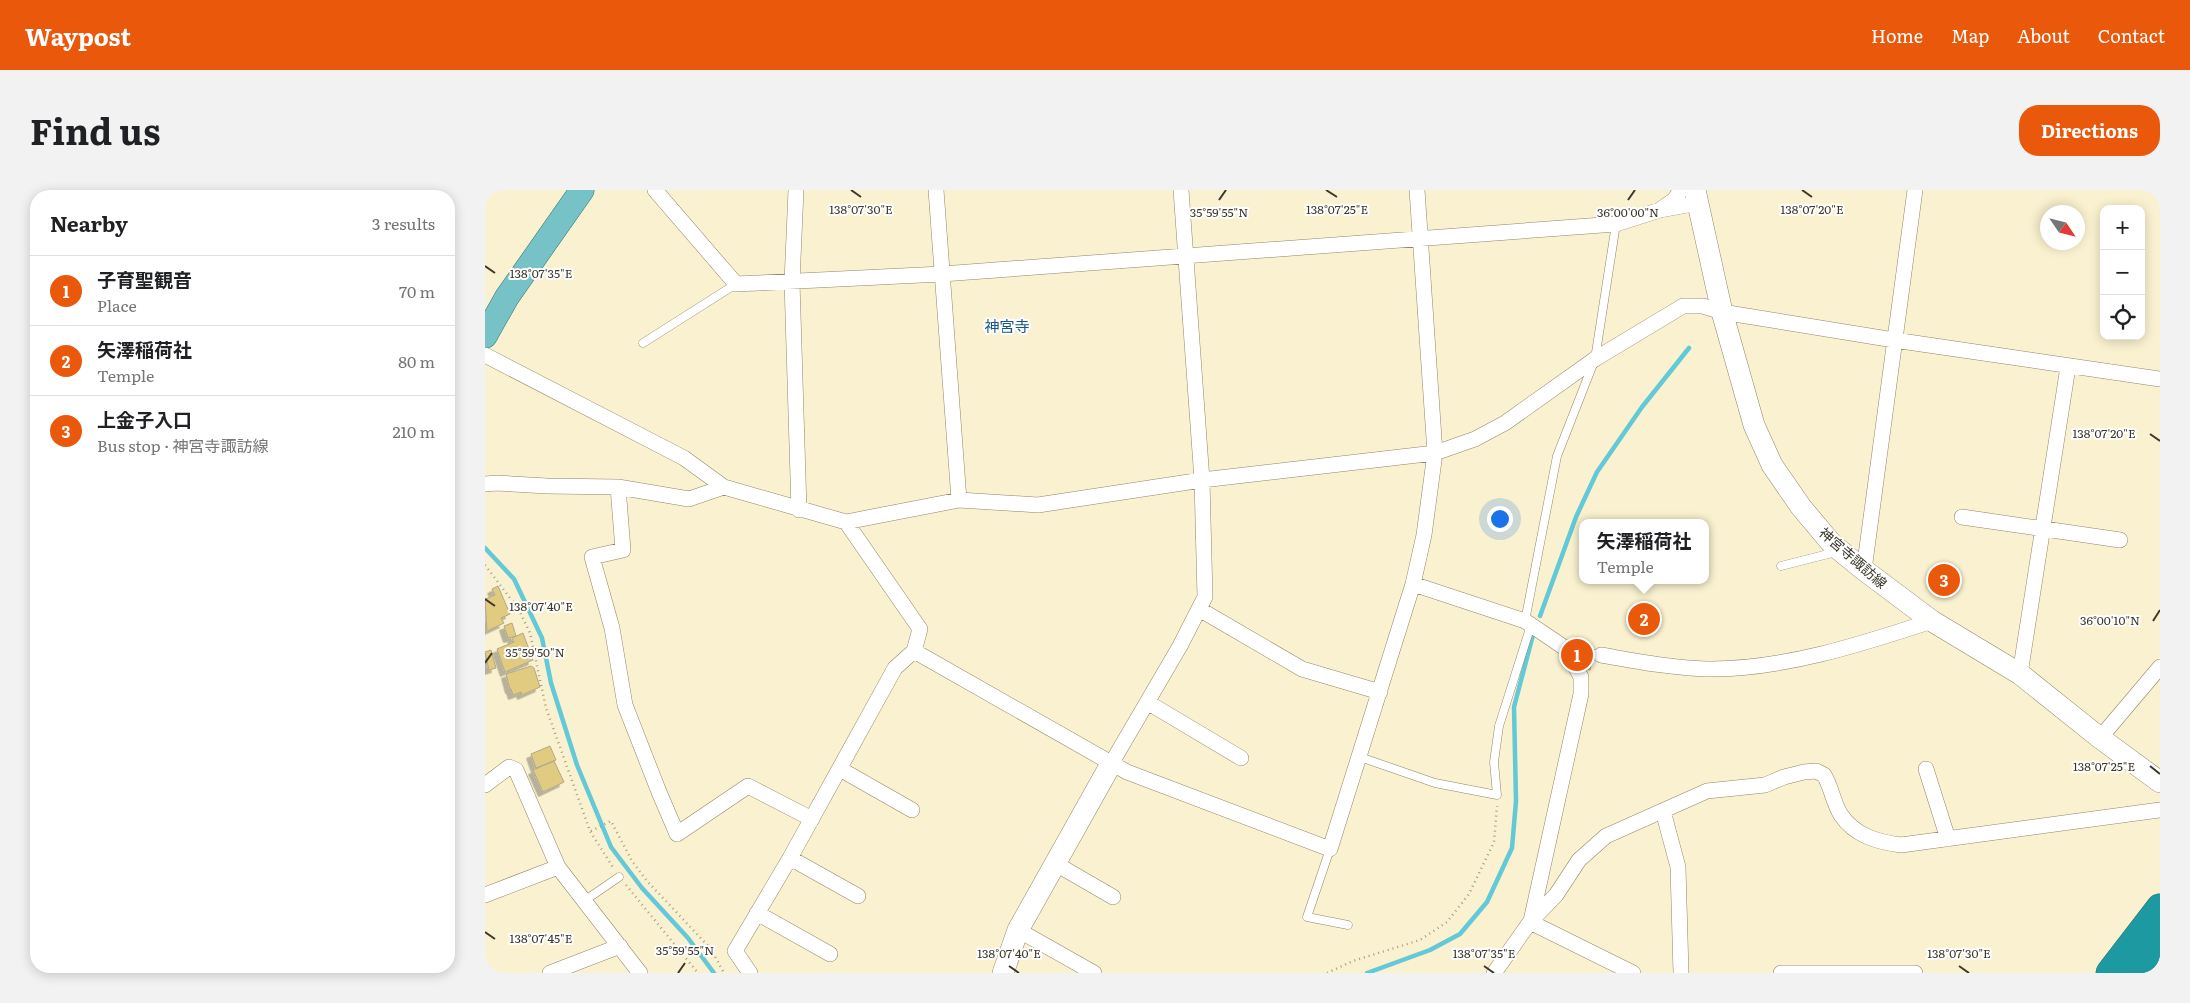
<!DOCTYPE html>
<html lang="en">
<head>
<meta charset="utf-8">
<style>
  body { margin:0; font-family:Literata,"Noto Sans JP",serif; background:#f2f2f2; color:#202124 }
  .controls { position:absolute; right:15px; top:15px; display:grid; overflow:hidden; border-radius:10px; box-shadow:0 2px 12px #0003 }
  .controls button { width:45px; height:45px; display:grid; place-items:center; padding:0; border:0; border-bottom:1px solid #e0e0e0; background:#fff; color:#202124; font:25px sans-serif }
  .compass { position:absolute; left:1555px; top:15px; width:45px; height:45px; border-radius:50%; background:#fff; box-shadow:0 2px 12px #0003; rotate:125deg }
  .you { position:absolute; left:1014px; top:328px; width:18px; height:18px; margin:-12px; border:4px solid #fff; border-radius:50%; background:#1a73e8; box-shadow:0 0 0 8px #1a73e833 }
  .badge { display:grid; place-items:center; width:32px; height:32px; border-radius:50%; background:#ea580c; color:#fff; font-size:16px; font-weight:700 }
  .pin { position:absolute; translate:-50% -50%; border:2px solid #fff; box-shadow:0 1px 5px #0006 }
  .popup { position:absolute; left:1094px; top:329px; width:130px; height:65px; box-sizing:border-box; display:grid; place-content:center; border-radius:10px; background:#fff; filter:drop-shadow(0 1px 4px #0005); font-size:16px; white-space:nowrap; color:#757577 }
  .popup b { font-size:19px; color:#202124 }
  .popup::after { content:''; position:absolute; left:50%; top:100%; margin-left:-10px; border:10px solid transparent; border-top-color:#fff }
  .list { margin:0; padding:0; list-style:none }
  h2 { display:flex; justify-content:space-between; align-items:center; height:65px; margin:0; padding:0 20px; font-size:21px }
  h2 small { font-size:16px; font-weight:400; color:#757577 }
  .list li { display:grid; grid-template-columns:32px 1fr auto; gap:15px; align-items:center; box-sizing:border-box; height:70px; padding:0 20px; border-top:1px solid #e0e0e0 }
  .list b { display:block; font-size:19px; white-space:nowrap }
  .list p { margin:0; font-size:16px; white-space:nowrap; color:#757577 }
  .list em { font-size:16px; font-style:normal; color:#757577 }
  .icon { flex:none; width:28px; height:28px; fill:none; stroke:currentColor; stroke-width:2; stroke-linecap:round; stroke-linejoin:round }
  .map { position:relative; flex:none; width:1675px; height:783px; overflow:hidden; border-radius:20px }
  header { display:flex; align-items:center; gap:30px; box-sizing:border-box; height:70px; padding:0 25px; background:#ea580c; color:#fff }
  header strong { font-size:24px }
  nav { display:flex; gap:28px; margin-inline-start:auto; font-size:18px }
  .intro { display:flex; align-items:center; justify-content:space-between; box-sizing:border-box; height:120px; padding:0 30px }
  h1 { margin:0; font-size:35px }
  .button { padding:12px 22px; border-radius:20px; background:#ea580c; color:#fff; font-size:18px; font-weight:700 }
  main { display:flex; gap:30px; padding:0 30px }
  aside { flex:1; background:#fff; border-radius:20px; box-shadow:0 2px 12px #0003 }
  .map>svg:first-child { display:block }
</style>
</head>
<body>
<header>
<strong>Waypost</strong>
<nav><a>Home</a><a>Map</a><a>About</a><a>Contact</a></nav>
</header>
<div class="intro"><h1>Find us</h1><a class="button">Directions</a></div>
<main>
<aside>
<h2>Nearby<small>3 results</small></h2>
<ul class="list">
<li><span class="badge">1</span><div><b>子育聖観音</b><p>Place</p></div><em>70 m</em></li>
<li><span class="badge">2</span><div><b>矢澤稲荷社</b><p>Temple</p></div><em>80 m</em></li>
<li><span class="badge">3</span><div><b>上金子入口</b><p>Bus stop · 神宮寺諏訪線</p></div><em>210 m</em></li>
</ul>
</aside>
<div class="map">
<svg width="1675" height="783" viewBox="0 0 1675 783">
  <defs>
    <filter id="shadow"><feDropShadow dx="-4.5" dy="4.5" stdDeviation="0" flood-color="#0004"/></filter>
  </defs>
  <rect width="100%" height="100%" fill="#faf1d0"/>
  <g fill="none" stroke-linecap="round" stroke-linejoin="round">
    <path stroke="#61c9d8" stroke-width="4.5" d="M0,358L29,389L57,448L66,493L92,575L126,657L157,698L203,748L229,783
      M1055,426L1091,327L1112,282L1157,217L1204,158
      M882,783L945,760L975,744L1002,712L1027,658L1031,611L1029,517L1048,445"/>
  </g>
  <path fill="#e0cb80" stroke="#b0a889" filter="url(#shadow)" d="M13,396L25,424L16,428L19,433L2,441L0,409L10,405L7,399Z
    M27,433L31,446L23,448L19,436Z
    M38,443L48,470L20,482L12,459L29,452L27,448Z
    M6,460L11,478L4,480L0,462Z
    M1096,464L1108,467L1105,480L1093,477Z
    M46,476L49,478L55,497L37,505L36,502L28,505L26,499H25L21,484Z
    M65,556L71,570L51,578L46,564Z
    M69,571L79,592L58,602L48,580Z"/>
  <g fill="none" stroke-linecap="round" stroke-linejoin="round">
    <g stroke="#8f876a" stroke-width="9">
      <path id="lane" d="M158,153L251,94
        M1296,376L1351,362
        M1040,431L1072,266L1110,169L1131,34
        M1080,458L1116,465
        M875,567L950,593L1012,605L1009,572L1014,536L1046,435
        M845,659L822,727L863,735
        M99,711L134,687"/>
    </g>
    <g stroke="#8f876a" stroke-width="16">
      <path id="street" d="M170,0L251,94L457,84L1131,34L1175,20L1213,13
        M311,0L307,92L314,320
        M451,0L474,310
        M1176,19L1189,10L1196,0
        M0,165L199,268L239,297L361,332L474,310L553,315L717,290L950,263L990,249L1020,233L1110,169L1198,116H1218L1237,122L1409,150L1675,189
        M0,294L11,293L62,296L133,297L204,309L239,297
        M133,297L138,360L107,367L127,438L140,515L174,602L192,644L263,596L327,629
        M1477,327L1635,350
        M1379,380L1430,0
        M928,394L1040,431L1080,458L1096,487V504L1046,731
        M714,419L817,479L895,502
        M429,461L642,582L845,659L928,394L939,345L950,263L932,0
        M1116,465C1151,471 1186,478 1222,479C1297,480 1377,454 1447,431
        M1535,484L1583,177
        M662,512L756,568
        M1615,548L1675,477
        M626,574L695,456L720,407L717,290L696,0
        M355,579L427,620
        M1441,579L1463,649
        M0,595L24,577L31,580L73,677L155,783
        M1178,621L1193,677L1196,783
        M305,668L373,706
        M571,674L628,707
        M0,705L73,677
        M272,723L345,764
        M1045,732L1148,783
        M533,740L609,783
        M65,783L135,756
        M265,783L250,761L305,668L410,478L429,461L435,439L361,332
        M1009,783L1045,732L1071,705L1094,670L1121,646L1222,601L1280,595L1299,587L1319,582L1331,581L1339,585C1347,598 1348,613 1356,625C1370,646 1393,652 1416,655L1675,620
        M1296,783H1430"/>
    </g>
    <g stroke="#8f876a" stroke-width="22">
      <path id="secondary" d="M1210,0L1237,122L1269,235L1287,275L1316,317L1347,354L1379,380L1447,431L1535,484L1615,548L1675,592
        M518,783L533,740L626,574"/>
    </g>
    <g stroke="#287778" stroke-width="25">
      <path id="primary" d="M0,146L22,107L97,0"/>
    </g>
    <g stroke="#287778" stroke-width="29">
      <path id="highway" d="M1625,783L1675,718
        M1651,783L1675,752"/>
    </g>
    <path stroke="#a49e86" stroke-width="2.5" stroke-dasharray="1 4" stroke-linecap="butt" d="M0,375L34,420L45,443L61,518L105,641L129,679
      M106,641L126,631L147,671L162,691L226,759L239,783
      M141,695L213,783
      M842,783L868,771L935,750L962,732L984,704L1009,652L1012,616"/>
    <use href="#lane" stroke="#fff" stroke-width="8"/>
    <use href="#street" stroke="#fff" stroke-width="15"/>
    <use href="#secondary" stroke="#fff" stroke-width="21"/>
    <use href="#primary" stroke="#77c2c7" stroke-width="24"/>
    <use href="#highway" stroke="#1d99a1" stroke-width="28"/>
  </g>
  <path fill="none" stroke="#3c382b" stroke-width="2" d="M366,0L376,7M841,0L852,7M1317,0L1327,7M734,10L741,0M1143,10L1150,0M0,76L10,83M1665,244L1675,251M0,409L10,416M1668,431L1675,420M0,473L7,463M1665,576L1675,584M0,742L10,749M524,776L534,783M999,776L1009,783M1474,776L1484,783M193,783L200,773"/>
  <g text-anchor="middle" stroke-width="4" stroke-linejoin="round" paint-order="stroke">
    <g font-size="14" fill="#3c382b" stroke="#fefefe">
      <text transform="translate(1368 368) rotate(41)" y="5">神宮寺諏訪線</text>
    </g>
    <g font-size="15" fill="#165585" stroke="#fefefe">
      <text x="522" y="142">神宮寺</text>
    </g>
  </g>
  <g font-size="12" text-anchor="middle" fill="#3c382b" stroke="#fefefe" stroke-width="4" stroke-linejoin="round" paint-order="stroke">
    <text x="376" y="24">138°07'30"E</text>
    <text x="852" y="24">138°07'25"E</text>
    <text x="1327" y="24">138°07'20"E</text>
    <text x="734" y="27">35°59'55"N</text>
    <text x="1143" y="27">36°00'00"N</text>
    <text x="56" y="88">138°07'35"E</text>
    <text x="1619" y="248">138°07'20"E</text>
    <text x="56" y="421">138°07'40"E</text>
    <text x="1625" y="435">36°00'10"N</text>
    <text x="50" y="467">35°59'50"N</text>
    <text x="1619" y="581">138°07'25"E</text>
    <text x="56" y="753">138°07'45"E</text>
    <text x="200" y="765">35°59'55"N</text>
    <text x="524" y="768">138°07'40"E</text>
    <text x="999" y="768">138°07'35"E</text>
    <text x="1474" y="768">138°07'30"E</text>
  </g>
</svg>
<div class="controls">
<button>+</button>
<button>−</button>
<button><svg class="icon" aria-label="locate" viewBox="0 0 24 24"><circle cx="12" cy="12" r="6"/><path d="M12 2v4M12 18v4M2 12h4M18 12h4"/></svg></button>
</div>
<svg class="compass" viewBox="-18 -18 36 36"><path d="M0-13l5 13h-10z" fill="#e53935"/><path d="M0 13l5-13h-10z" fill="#757577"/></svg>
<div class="you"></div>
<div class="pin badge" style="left:1092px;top:465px">1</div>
<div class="pin badge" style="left:1159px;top:429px">2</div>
<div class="popup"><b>矢澤稲荷社</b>Temple</div>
<div class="pin badge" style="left:1459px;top:390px">3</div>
</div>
</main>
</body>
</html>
